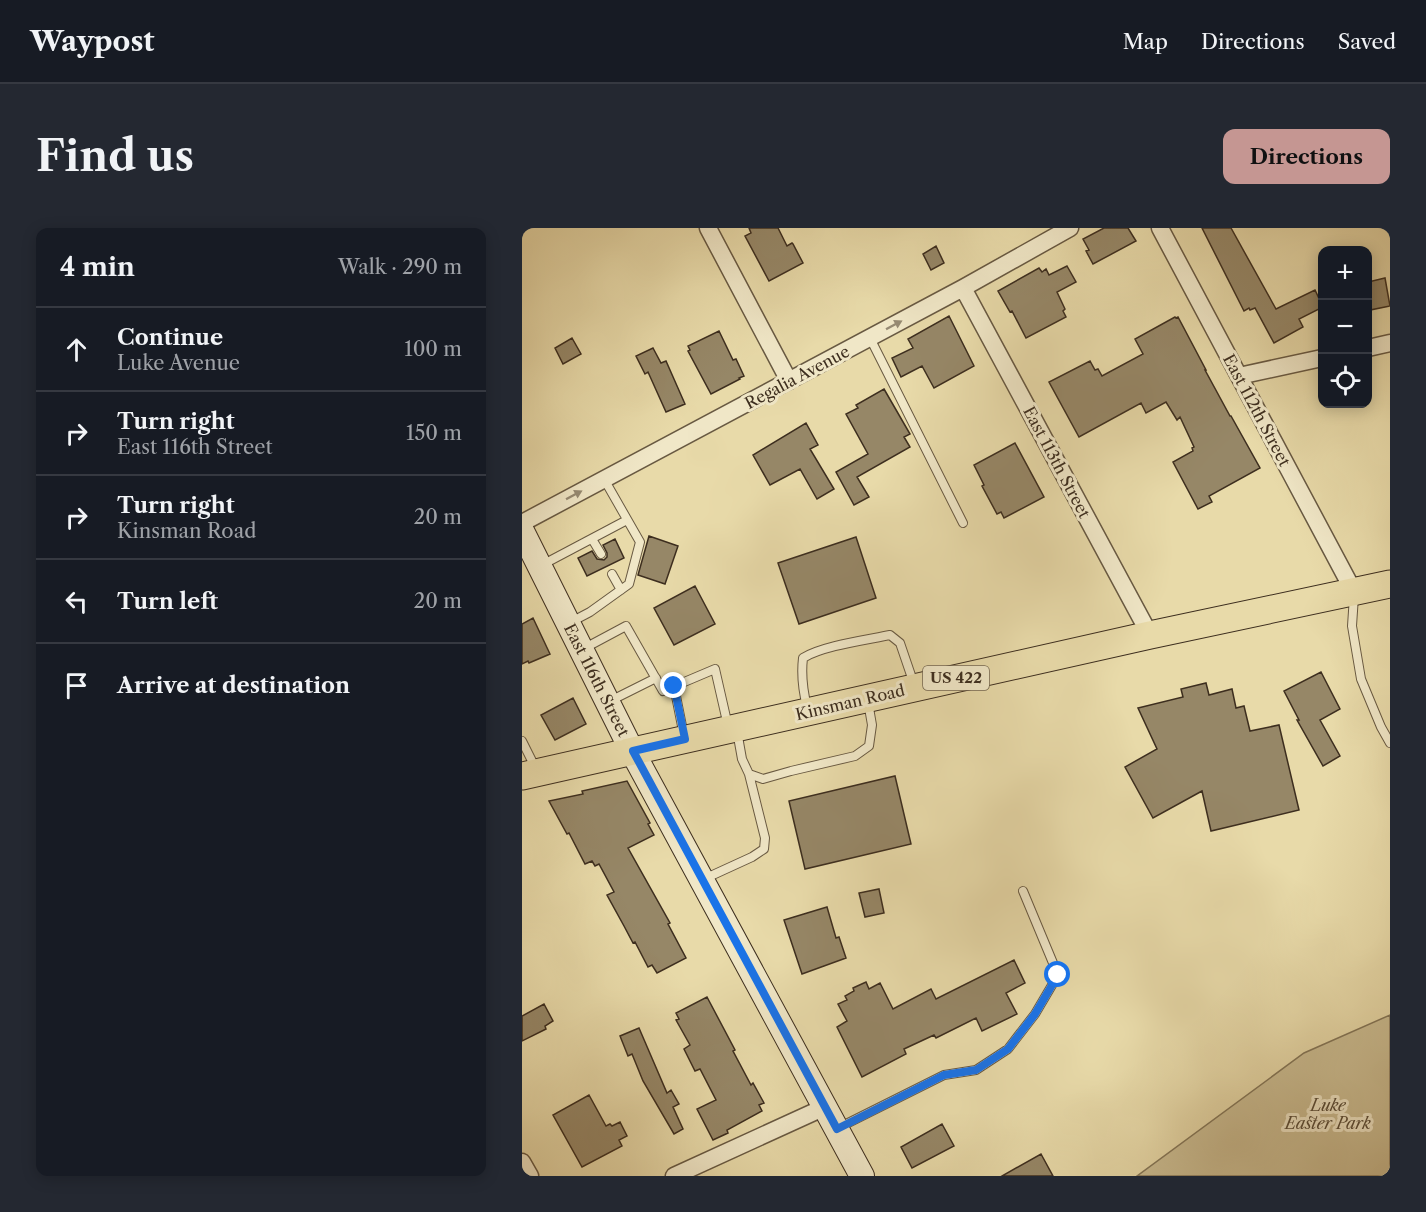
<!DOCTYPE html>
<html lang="en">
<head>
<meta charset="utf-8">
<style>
  body { margin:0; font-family:"Libre Caslon Text",serif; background:#242831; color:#f1f3f6 }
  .controls { position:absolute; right:18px; top:18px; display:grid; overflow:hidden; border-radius:12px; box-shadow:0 3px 15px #0003 }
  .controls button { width:54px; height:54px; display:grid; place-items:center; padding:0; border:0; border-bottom:2px solid #363941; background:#171b24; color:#f1f3f6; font:30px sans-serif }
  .stop { position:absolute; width:18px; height:18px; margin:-14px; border:4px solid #1a73e8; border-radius:50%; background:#fff }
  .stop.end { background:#1a73e8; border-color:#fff; box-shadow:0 2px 6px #0008 }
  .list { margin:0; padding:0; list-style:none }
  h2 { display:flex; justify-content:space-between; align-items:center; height:78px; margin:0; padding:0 24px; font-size:26px }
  h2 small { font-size:20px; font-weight:400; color:#9ea1a6 }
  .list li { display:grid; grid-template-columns:39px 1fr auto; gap:18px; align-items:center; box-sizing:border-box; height:84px; padding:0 24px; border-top:2px solid #363941 }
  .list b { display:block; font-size:22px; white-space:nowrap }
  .list p { margin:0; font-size:20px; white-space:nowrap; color:#9ea1a6 }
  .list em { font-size:20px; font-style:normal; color:#9ea1a6 }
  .icon { flex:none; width:33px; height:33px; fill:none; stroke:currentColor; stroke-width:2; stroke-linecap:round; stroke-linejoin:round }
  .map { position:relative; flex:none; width:868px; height:948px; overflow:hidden; border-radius:12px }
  header { display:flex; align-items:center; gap:36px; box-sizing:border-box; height:84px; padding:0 30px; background:#171b24; border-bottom:2px solid #363941 }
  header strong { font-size:28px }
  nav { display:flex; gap:33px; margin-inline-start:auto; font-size:21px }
  .intro { display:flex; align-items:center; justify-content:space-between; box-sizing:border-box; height:144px; padding:0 36px }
  h1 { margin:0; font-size:42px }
  .button { padding:15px 27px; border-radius:12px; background:#c59692; color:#111; font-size:21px; font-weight:700 }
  main { display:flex; gap:36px; padding:0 36px }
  aside { flex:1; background:#171b24; border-radius:12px; box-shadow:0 3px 15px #0003 }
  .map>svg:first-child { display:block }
</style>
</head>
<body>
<header>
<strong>Waypost</strong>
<nav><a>Map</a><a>Directions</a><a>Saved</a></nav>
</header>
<div class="intro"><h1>Find us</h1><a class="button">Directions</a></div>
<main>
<aside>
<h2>4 min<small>Walk · 290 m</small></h2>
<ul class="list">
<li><svg class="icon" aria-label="ahead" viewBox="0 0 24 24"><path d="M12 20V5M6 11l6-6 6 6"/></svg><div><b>Continue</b><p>Luke Avenue</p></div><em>100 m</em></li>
<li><svg class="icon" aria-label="right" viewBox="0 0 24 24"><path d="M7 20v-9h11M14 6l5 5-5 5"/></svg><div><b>Turn right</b><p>East 116th Street</p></div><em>150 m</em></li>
<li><svg class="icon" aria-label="right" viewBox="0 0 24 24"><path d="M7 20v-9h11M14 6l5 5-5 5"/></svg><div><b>Turn right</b><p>Kinsman Road</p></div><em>20 m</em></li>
<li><svg class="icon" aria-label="left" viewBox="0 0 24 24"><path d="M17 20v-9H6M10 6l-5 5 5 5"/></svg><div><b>Turn left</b></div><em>20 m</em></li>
<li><svg class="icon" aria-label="arrive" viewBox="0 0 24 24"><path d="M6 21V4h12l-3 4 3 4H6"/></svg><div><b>Arrive at destination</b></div></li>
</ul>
</aside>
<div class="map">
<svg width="868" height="948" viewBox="0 0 868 948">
  <rect width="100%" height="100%" fill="#e8daa9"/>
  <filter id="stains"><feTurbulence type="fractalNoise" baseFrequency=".00333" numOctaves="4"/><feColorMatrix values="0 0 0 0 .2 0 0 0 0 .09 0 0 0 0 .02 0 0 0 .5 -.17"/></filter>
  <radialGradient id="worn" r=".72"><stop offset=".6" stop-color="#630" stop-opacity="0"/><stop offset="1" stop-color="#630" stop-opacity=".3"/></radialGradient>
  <path fill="#cbbd92" stroke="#847658" stroke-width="1.5" d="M868,787V948H615L782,825Z"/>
  <path fill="#968767" stroke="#3d2e1f" stroke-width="1.5" d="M227,0H256L265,18L270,15L271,16L281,35L247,53L223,8L229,5Z
    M582,0H606L614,13L571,36L564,23L567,22L561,11Z
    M680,0H709L754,81L793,62L801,79L777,91L781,99L752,115L733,80L728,82L727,80L722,83Z
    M414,18L422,35L409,42L401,26Z
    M545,38L554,54L535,64L543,81L541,83L544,89L504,110L490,83L488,84L476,63L517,40L520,44L524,41L527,47Z
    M863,50L868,78L848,82L846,74V54Z
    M427,88L452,138L412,160L400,138L379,149L370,130L391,120L386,111Z
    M653,89L654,90L656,89L684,142H683L708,188H709L738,240L687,268L690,274L676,281L651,234L671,223L670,220L672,219L658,189L655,192L644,174L624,185L619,175L557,209L527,154L568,133L573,142L576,141L580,148L621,126L613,111Z
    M197,103L211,132L214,131L222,148L217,150L218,151L189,166L166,123L168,122L166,118Z
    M50,110L59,126L41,136L33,120Z
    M131,120L139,135L144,133L163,176L144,184L126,144L123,146L114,128Z
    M362,161L388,206L382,209L388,219L335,249L347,269L332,277L314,244L346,226L324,186L336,180L334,177Z
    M284,195L296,217L288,221L312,261L295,271L278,241L248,257L231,227Z
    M493,215L522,269L482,290L479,284L475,286L460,258L462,257L452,237Z
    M127,308L156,318L143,356L116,347Z
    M334,309L354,370L277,396L256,335Z
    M93,311L102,330L65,348L56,330L70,323L75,331L82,332L85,329V325L81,317Z
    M173,358L193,396L152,417L132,380Z
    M11,390L28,426L7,435L6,433L0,436V396Z
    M799,444L818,481L798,492L818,528L801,538L775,492H777L762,463Z
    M684,455L687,467L710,461L714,480L722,478L728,503L757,497L777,582L689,603L680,563L631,590L603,539L635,521L616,480L661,469L659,461Z
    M51,470L64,496L33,512L19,487Z
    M373,548L389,616L283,641L267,573Z
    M105,553L128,595L126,596L132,607L106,620L148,695L146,696L164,730L135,745L130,737L126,739L113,714L111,715L102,698L85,667L92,664L77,636L73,638L70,633L63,636L47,605L45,606L27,573L61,566L60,563Z
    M357,661L362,685L343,689L337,665Z
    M305,679L314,710L317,709L324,730L280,746L262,692Z
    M492,732L503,755L484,765L495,786L460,803L454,790L414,810L412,807L382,821L384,826L340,849L315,799L325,793L316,776L325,772L323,768L332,763L331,760L344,754L347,761L358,755L371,781L409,761L414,771Z
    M185,769L213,822L211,823L229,857L231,855L242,875L237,877L240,883L205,902L206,905L191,912L175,881L194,872L178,841L173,843L162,821L168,817L154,792L157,791L154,785Z
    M22,776L31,793L23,798L24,801L0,813V788Z
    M117,800L145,865L149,862L157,876L151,879L161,901L152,906L121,853L110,826L106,828L98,808Z
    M67,867L84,898L88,896L90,898L98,894L105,908L97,912L100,918L60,939L31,887Z
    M420,896L432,918L390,940L379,919Z
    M519,926L531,948H480Z"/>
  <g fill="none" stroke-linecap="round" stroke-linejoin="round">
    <g stroke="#685942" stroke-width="10">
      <path id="service" d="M348,110L441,295
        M70,311L79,326
        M18,338L105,292
        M90,346L99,362
        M832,368L830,398L839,451L859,499L868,515
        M49,394L68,384L107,356L118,314L82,251
        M61,421L104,398L141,463L193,441L206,498
        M152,458L162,508
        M86,474L134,450
        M285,479C281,463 279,447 281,430C300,418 344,412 368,407L378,415L392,456
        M215,503L220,531L227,546L241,551L269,543L333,528L347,518L350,497L346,474
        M0,513L14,541
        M182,651L230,629L242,621L243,610L227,546
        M316,900L422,847L454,842L486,821L513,786L536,747L501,663"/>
    </g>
    <g stroke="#685942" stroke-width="19">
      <path id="minor" d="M186,0L267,153
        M638,0L832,364
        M441,60L628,407
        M846,120L868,115
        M717,148L800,130
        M0,295L441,60L548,0
        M0,934L8,948
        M152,948L303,879"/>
    </g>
    <g stroke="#3d2e1f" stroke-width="26">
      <path id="secondary" d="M0,303L110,523L340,948"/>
    </g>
    <g stroke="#3d2e1f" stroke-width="29">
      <path id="primary" d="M0,548L628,407L868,356"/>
    </g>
    <use href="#service" stroke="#f0e7c7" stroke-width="8"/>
    <use href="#minor" stroke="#f0e7c7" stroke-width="16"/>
    <use href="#secondary" stroke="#f0e7c7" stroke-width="24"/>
    <use href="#primary" stroke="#e8daa9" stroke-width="27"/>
  </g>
  <defs><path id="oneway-solid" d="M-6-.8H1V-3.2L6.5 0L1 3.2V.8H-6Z" transform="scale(1.5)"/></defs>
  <g fill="#968a73">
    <use href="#oneway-solid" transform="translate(372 97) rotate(-28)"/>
    <use href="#oneway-solid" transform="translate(52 267) rotate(-28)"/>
  </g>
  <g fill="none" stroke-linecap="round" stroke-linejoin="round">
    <path stroke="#1a73e8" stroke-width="8" d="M152,458L163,511L111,523L315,901L422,847L454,842L486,821L513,786L536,747"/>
  </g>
  <g text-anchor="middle" stroke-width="6" stroke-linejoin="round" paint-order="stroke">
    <rect fill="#f0e7c7" stroke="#736651" stroke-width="1.5" x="401" y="438" width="66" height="24" rx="4.5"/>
    <g font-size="15" font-weight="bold" fill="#3d2e1f">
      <text x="434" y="455">US 422</text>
    </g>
    <g font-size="16" fill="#3d2e1f" stroke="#f0e7c7">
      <text transform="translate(275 149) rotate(-28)" y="6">Regalia Avenue</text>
      <text transform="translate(735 182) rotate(62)" y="6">East 112th Street</text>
      <text transform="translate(535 234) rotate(62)" y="6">East 113th Street</text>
      <text transform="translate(75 452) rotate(63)" y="6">East 116th Street</text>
      <text transform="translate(328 474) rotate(-13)" y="6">Kinsman Road</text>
    </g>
    <g font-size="16" font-style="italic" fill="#594b36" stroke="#f0e7c7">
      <text x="806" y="883">Luke<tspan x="806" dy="18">Easter Park</tspan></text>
    </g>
  </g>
  <rect width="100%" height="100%" filter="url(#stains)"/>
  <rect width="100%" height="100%" fill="url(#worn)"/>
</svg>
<div class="controls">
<button>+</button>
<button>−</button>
<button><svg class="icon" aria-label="locate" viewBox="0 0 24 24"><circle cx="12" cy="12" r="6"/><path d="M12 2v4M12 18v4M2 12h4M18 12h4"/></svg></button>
</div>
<div class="stop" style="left:536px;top:747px"></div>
<div class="stop end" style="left:152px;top:458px"></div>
</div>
</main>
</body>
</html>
